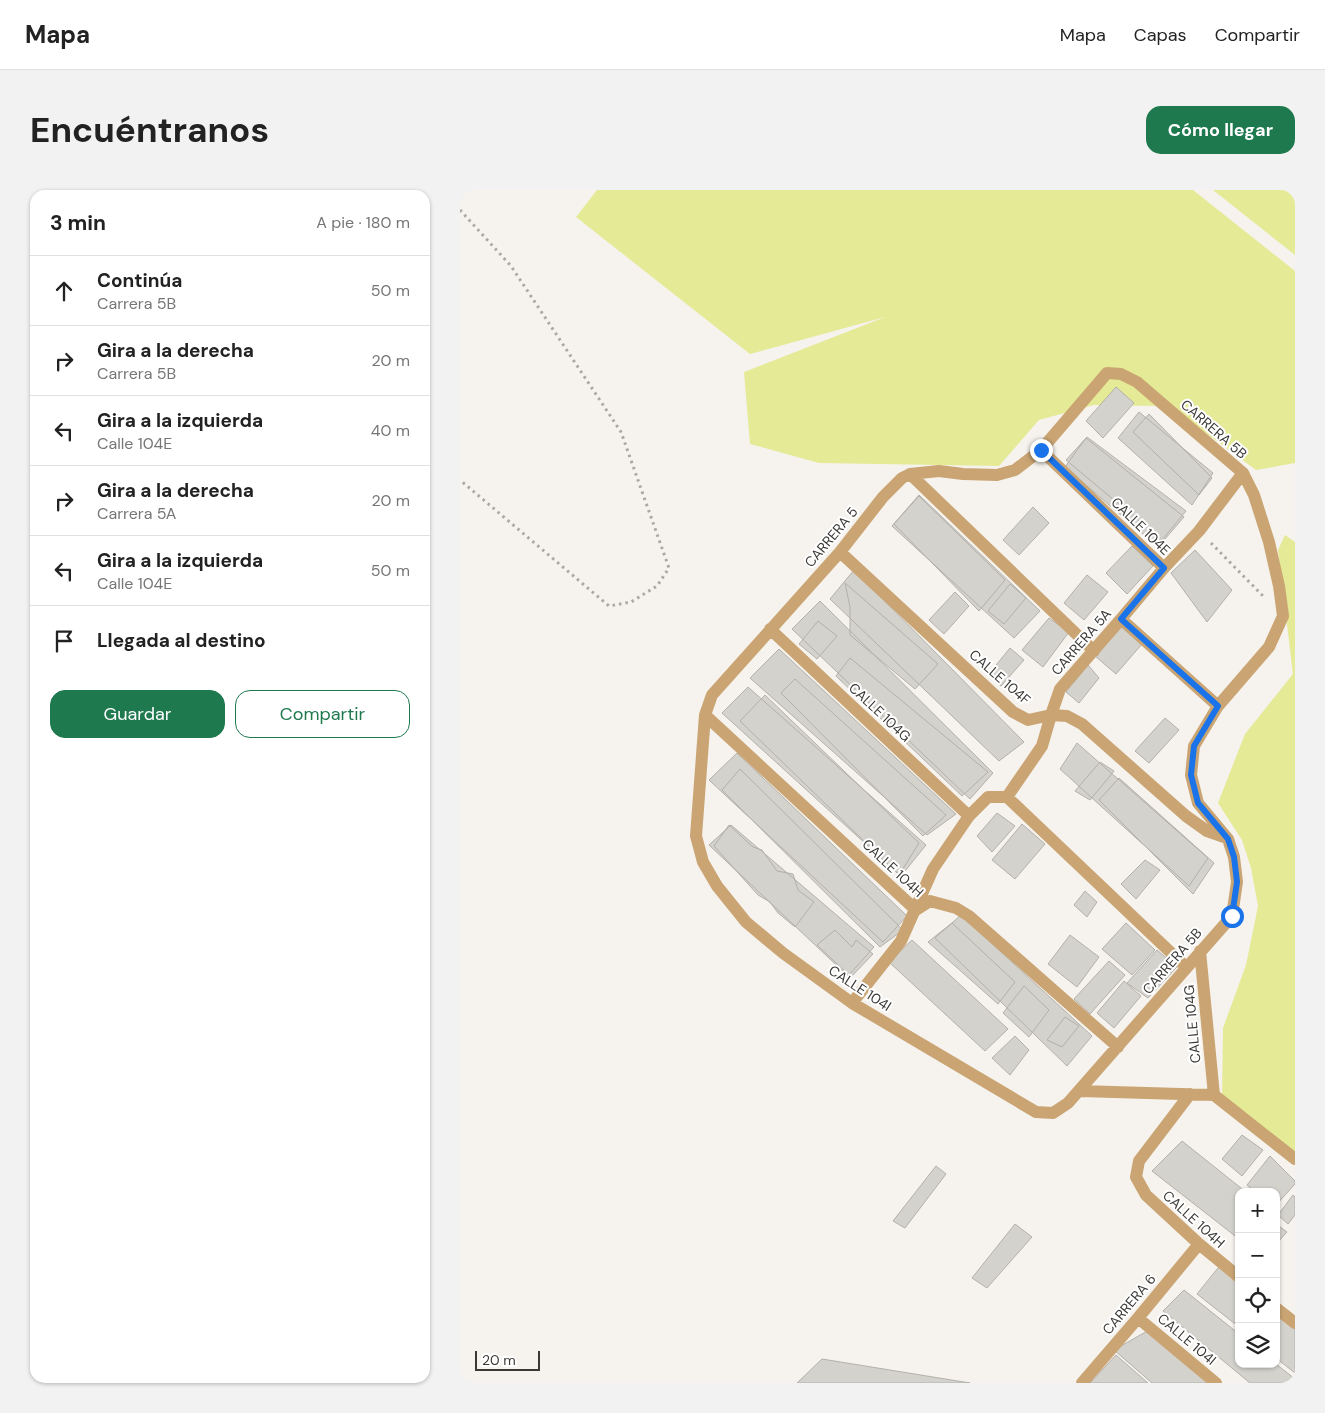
<!DOCTYPE html>
<html lang="es">
<head>
<meta charset="utf-8">
<style>
  body { margin:0; font-family:"DM Sans",sans-serif; background:#f2f2f2; color:#222 }
  .controls { position:absolute; right:15px; bottom:15px; display:grid; overflow:hidden; border-radius:10px; box-shadow:0 1px 4px #0004 }
  .controls button { width:45px; height:45px; display:grid; place-items:center; padding:0; border:0; border-bottom:1px solid #e0e0e0; background:#fff; color:#222; font:25px sans-serif }
  .scale { position:absolute; left:15px; bottom:12px; width:65px; box-sizing:border-box; padding-left:5px; border:2px solid #3a3937; border-top:0; font-size:14px; line-height:18px; white-space:nowrap; color:#3a3937; -webkit-text-stroke:4px #fff; paint-order:stroke }
  .stop { position:absolute; width:15px; height:15px; margin:-11px; border:4px solid #1a73e8; border-radius:50%; background:#fff }
  .stop.end { background:#1a73e8; border-color:#fff; box-shadow:0 1px 5px #0008 }
  .list { margin:0; padding:0; list-style:none }
  h2 { display:flex; justify-content:space-between; align-items:center; height:65px; margin:0; padding:0 20px; font-size:21px }
  h2 small { font-size:16px; font-weight:400; color:#767676 }
  .list li { display:grid; grid-template-columns:32px 1fr auto; gap:15px; align-items:center; box-sizing:border-box; height:70px; padding:0 20px; border-top:1px solid #e0e0e0 }
  .list b { display:block; font-size:19px; white-space:nowrap }
  .list p { margin:0; font-size:16px; white-space:nowrap; color:#767676 }
  .list em { font-size:16px; font-style:normal; color:#767676 }
  .actions { display:flex; gap:10px; padding:15px 20px }
  .actions a { flex:1; padding:11px 0; border:1px solid #1e794e; border-radius:15px; text-align:center; font-size:18px; color:#1e794e }
  .actions .main { background:#1e794e; color:#fff }
  .icon { flex:none; width:28px; height:28px; fill:none; stroke:currentColor; stroke-width:2; stroke-linecap:round; stroke-linejoin:round }
  .map { position:relative; flex:none; width:835px; height:1193px; overflow:hidden; border-radius:15px }
  header { display:flex; align-items:center; gap:30px; box-sizing:border-box; height:70px; padding:0 25px; background:#fff; border-bottom:1px solid #e0e0e0 }
  header strong { font-size:24px }
  nav { display:flex; gap:28px; margin-inline-start:auto; font-size:18px }
  .intro { display:flex; align-items:center; justify-content:space-between; box-sizing:border-box; height:120px; padding:0 30px }
  h1 { margin:0; font-size:35px }
  .button { padding:12px 22px; border-radius:15px; background:#1e794e; color:#fff; font-size:18px; font-weight:700 }
  main { display:flex; gap:30px; padding:0 30px }
  aside { flex:1; background:#fff; border-radius:15px; box-shadow:0 1px 4px #0004 }
  .map>svg:first-child { display:block }
</style>
</head>
<body>
<header>
<strong>Mapa</strong>
<nav><a>Mapa</a><a>Capas</a><a>Compartir</a></nav>
</header>
<div class="intro"><h1>Encuéntranos</h1><a class="button">Cómo llegar</a></div>
<main>
<aside>
<h2>3 min<small>A pie · 180 m</small></h2>
<ul class="list">
<li><svg class="icon" aria-label="ahead" viewBox="0 0 24 24"><path d="M12 20V5M6 11l6-6 6 6"/></svg><div><b>Continúa</b><p>Carrera 5B</p></div><em>50 m</em></li>
<li><svg class="icon" aria-label="right" viewBox="0 0 24 24"><path d="M7 20v-9h11M14 6l5 5-5 5"/></svg><div><b>Gira a la derecha</b><p>Carrera 5B</p></div><em>20 m</em></li>
<li><svg class="icon" aria-label="left" viewBox="0 0 24 24"><path d="M17 20v-9H6M10 6l-5 5 5 5"/></svg><div><b>Gira a la izquierda</b><p>Calle 104E</p></div><em>40 m</em></li>
<li><svg class="icon" aria-label="right" viewBox="0 0 24 24"><path d="M7 20v-9h11M14 6l5 5-5 5"/></svg><div><b>Gira a la derecha</b><p>Carrera 5A</p></div><em>20 m</em></li>
<li><svg class="icon" aria-label="left" viewBox="0 0 24 24"><path d="M17 20v-9H6M10 6l-5 5 5 5"/></svg><div><b>Gira a la izquierda</b><p>Calle 104E</p></div><em>50 m</em></li>
<li><svg class="icon" aria-label="arrive" viewBox="0 0 24 24"><path d="M6 21V4h12l-3 4 3 4H6"/></svg><div><b>Llegada al destino</b></div></li>
</ul>
<div class="actions"><a class="main">Guardar</a><a>Compartir</a></div>
</aside>
<div class="map">
<svg width="835" height="1193" viewBox="0 0 835 1193">
  <rect width="100%" height="100%" fill="#f6f3ee"/>
  <path fill="#e4ea95" d="M137,0H733L835,81V273L796,280L754,249L702,216L634,215L579,230L539,276L359,273L290,254L284,182L425,127L290,164L116,27Z
    M753,0H835V65Z
    M825,345L835,352V964L762,906L763,838L786,775L798,716L791,678L782,650L758,613L785,544L833,484L818,360Z"/>
  <path fill="#d4d2cc" stroke="#b3b0ab" d="M656,197L674,213L643,248L626,231Z
    M679,222L753,283L732,315L658,248Z
    M689,224L752,288L739,305L673,242Z
    M627,247L726,321L702,350L606,270Z
    M626,248L724,327L698,357L605,277Z
    M459,305L580,421L554,448L432,336Z
    M459,306L545,390L519,421L434,334Z
    M573,317L589,333L559,365L543,350Z
    M672,356L693,376L667,404L646,383Z
    M735,360L772,400L747,432L711,383Z
    M394,380L564,552L539,571L370,409Z
    M627,385L648,402L624,430L604,413Z
    M385,393L478,474L455,499L390,445V417Z
    M550,394L566,408L544,434L528,421Z
    M495,402L509,416L484,444L469,430Z
    M360,411L533,583L510,609L332,439Z
    M589,428L609,442L583,477L562,460Z
    M358,431L377,446L357,469L339,454Z
    M661,436L682,454L656,484L635,466Z
    M550,458L564,470L541,496L528,485Z
    M319,459L496,624L467,645L290,488Z
    M390,468L528,582L502,606L376,486Z
    M628,475L639,488L619,513L606,502Z
    M335,489L486,625L463,646L321,503Z
    M288,497L466,655L441,686L262,523Z
    M305,505L459,653L439,685L280,531Z
    M705,528L719,540L689,573L675,561Z
    M617,553L748,668L729,696L600,579Z
    M277,563L447,726L423,752L249,590Z
    M640,572L654,581L630,610L615,601Z
    M280,579L443,740L420,757L262,600Z
    M659,588L754,673L733,704L639,610Z
    M537,623L555,636L532,662L517,646Z
    M562,634L585,654L555,689L532,670Z
    M269,635L293,657L302,660L317,681L333,684L338,700L354,712L335,737L318,723L310,712L298,705L254,656Z
    M271,635L414,757L388,786L249,655Z
    M685,670L700,680L676,709L661,694Z
    M625,701L637,712L627,727L614,715Z
    M501,725L632,846L607,876L475,748Z
    M492,733L555,792L538,814L468,752Z
    M666,733L695,760L672,785L642,759Z
    M375,740L392,757L396,750L413,764L391,787L357,755Z
    M610,745L639,767L617,797L588,774Z
    M452,750L548,839L525,861L429,772Z
    M697,760L717,777L688,808L667,793Z
    M649,771L665,785L630,824L614,809Z
    M664,791L681,806L654,838L637,823Z
    M564,796L589,820L569,847L543,823Z
    M605,827L619,836L602,857L587,850Z
    M555,846L569,860L550,885L532,868Z
    M782,945L803,960L782,986L762,969Z
    M722,951L786,1002H779V1049L692,981Z
    M810,966L835,991V994L816,1015V1002H796L787,995Z
    M476,976L486,984L445,1038L433,1031Z
    M833,1005L835,1007V1025L828,1034L818,1025Z
    M555,1034L572,1047L527,1098L512,1088Z
    M816,1034L827,1042L816,1054Z
    M762,1073L779,1087V1137L737,1104Z
    M724,1100L779,1144V1174H816L835,1189V1193H790L703,1121Z
    M816,1118L835,1133V1183L816,1168Z
    M689,1140L752,1193H692L654,1160Z
    M656,1165L688,1193H630Z
    M362,1169L510,1193H337Z"/>
  <g fill="none" stroke-linecap="round" stroke-linejoin="round">
    <path stroke="#aba9a5" stroke-width="3" stroke-dasharray="2.5 4" stroke-linecap="butt" d="M0,20L51,76L161,242L209,378L197,396L171,412L149,416L0,290
      M751,353L803,406"/>
    <path stroke="#caa573" stroke-width="12" d="M647,183L661,184L677,192L783,283L794,305L809,352L819,396L823,426L809,457L758,516L734,556L731,585L738,613L768,649L774,667L777,692L772,726L608,913L593,923L576,922L392,813L323,763L286,732L257,696L243,672L236,646L245,525L252,505L380,362L423,307L442,288L450,284L479,281L503,284L537,285L555,280L581,260Z
      M581,260L704,378
      M450,284L634,461
      M380,362L553,522L568,530L591,525L607,526L622,534L726,626L747,641L767,648
      M661,429L758,516
      M310,439L509,626
      M245,525L456,720L470,711L496,718L509,726L658,857
      M547,607L582,556L591,525L600,499L661,429L704,378L739,341L783,283
      M740,761L754,905
      M392,813L441,751L473,679L509,626L528,607H547L726,777
      M620,901L754,905L835,969
      M730,904L679,971L676,987L686,1005L739,1054L779,1087
      M816,1118L835,1133
      M678,1128L756,1193
      M622,1193L678,1128L739,1054"/>
  </g>
  <g fill="none" stroke-linecap="round" stroke-linejoin="round">
    <path stroke="#1a73e8" stroke-width="6" d="M581,260L704,378L661,429L758,516L734,556L731,585L738,613L768,649L774,667L777,692L772,726"/>
  </g>
  <g text-anchor="middle" stroke-width="4" stroke-linejoin="round" paint-order="stroke">
    <g font-size="14" fill="#3a3937" stroke="#fff">
      <text transform="translate(754 239) rotate(41)" y="5">CARRERA 5B</text>
      <text transform="translate(681 336) rotate(44)" y="5">CALLE 104E</text>
      <text transform="translate(371 347) rotate(-50)" y="5">CARRERA 5</text>
      <text transform="translate(621 452) rotate(-49)" y="5">CARRERA 5A</text>
      <text transform="translate(540 487) rotate(41)" y="5">CALLE 104F</text>
      <text transform="translate(420 522) rotate(43)" y="5">CALLE 104G</text>
      <text transform="translate(433 678) rotate(43)" y="5">CALLE 104H</text>
      <text transform="translate(712 771) rotate(-49)" y="5">CARRERA 5B</text>
      <text transform="translate(400 798) rotate(33)" y="5">CALLE 104I</text>
      <text transform="translate(732 834) rotate(-95)" y="5">CALLE 104G</text>
      <text transform="translate(734 1029) rotate(42)" y="5">CALLE 104H</text>
      <text transform="translate(669 1114) rotate(-50)" y="5">CARRERA 6</text>
      <text transform="translate(727 1149) rotate(40)" y="5">CALLE 104I</text>
    </g>
  </g>
</svg>
<div class="controls">
<button>+</button>
<button>−</button>
<button><svg class="icon" aria-label="locate" viewBox="0 0 24 24"><circle cx="12" cy="12" r="6"/><path d="M12 2v4M12 18v4M2 12h4M18 12h4"/></svg></button>
<button><svg class="icon" aria-label="layers" viewBox="0 0 24 24"><path d="M12 4l9 5-9 5-9-5zM3 14l9 5 9-5"/></svg></button>
</div>
<div class="scale">20 m</div>
<div class="stop" style="left:772px;top:726px"></div>
<div class="stop end" style="left:581px;top:260px"></div>
</div>
</main>
</body>
</html>
